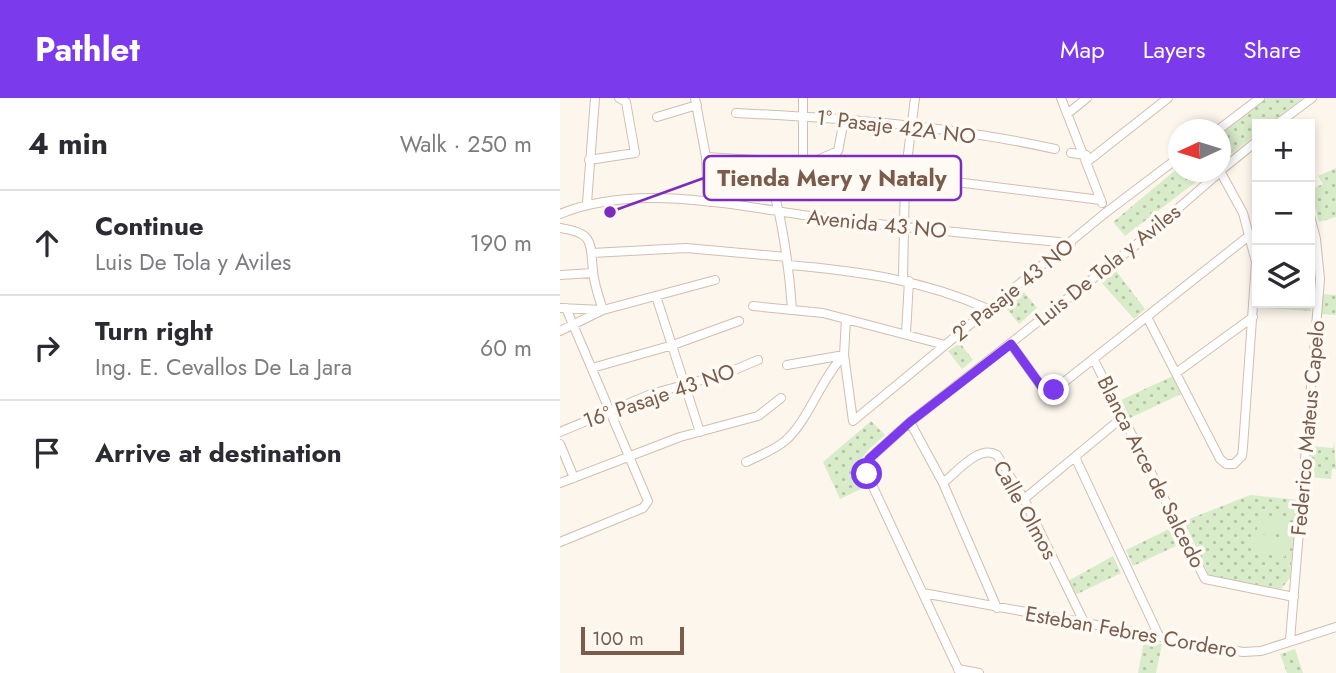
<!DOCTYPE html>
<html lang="en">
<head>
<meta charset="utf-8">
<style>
  body { margin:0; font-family:Jost,sans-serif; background:#f2f2f3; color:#2b2b33 }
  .controls { position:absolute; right:21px; top:21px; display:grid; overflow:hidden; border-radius:0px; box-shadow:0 4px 10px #0003 }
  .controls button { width:63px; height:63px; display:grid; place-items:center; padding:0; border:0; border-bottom:2px solid #e1e1e2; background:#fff; color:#2b2b33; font:35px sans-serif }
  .compass { position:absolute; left:608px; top:21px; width:63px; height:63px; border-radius:50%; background:#fff; box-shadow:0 4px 10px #0003; rotate:266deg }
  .scale { position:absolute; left:21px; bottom:18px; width:103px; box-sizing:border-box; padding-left:7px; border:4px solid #7a5c4d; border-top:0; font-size:19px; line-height:24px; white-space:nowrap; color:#7a5c4d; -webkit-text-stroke:5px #fffaf3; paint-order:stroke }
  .stop { position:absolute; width:21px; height:21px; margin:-16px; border:5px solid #7c3aed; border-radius:50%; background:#fff }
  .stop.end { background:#7c3aed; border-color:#fff; box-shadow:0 2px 7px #0008 }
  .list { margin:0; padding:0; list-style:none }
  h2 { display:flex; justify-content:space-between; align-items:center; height:91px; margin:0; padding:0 28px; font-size:30px }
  h2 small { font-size:23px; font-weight:400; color:#7c7c81 }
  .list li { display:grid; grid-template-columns:46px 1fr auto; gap:21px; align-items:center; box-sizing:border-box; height:105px; padding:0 28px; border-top:2px solid #e1e1e2 }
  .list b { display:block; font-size:26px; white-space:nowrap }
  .list p { margin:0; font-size:23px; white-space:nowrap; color:#7c7c81 }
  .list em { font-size:23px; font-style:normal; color:#7c7c81 }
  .icon { flex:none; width:38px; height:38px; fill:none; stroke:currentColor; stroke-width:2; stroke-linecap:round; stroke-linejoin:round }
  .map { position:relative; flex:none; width:776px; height:575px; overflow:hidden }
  header { display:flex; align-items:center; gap:42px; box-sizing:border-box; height:98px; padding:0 35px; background:#7c3aed; color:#fff }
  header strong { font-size:33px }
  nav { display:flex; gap:38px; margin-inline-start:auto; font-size:24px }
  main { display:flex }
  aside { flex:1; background:#fff }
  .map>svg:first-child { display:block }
</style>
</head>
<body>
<header>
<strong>Pathlet</strong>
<nav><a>Map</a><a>Layers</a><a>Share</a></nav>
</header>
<main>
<aside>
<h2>4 min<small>Walk · 250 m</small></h2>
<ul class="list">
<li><svg class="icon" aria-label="ahead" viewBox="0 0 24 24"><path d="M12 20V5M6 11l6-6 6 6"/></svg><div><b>Continue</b><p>Luis De Tola y Aviles</p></div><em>190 m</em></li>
<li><svg class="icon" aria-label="right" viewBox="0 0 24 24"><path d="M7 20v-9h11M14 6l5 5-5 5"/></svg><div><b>Turn right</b><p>Ing. E. Cevallos De La Jara</p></div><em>60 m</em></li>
<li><svg class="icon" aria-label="arrive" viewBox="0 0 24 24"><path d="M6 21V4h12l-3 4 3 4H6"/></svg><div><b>Arrive at destination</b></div></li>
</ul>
</aside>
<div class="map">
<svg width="776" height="575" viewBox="0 0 776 575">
  <defs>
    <pattern id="grass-dots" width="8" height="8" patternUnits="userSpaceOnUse" patternTransform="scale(1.75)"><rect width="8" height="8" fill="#d8ecc9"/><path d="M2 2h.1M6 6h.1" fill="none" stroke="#b4c2a5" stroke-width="1.8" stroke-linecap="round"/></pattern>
  </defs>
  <rect width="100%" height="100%" fill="#fdf6ec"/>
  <path fill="url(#grass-dots)" d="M706,0H743L709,26H697V36L661,64L660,35Z
    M618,70V74H649L565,138L553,124Z
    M776,70V119L759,124L750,92L763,86L758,78Z
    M554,170L585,211L574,221L540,183Z
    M464,194L477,210L459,226L447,211Z
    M750,195L751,213L701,210V205H750Z
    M762,196L776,197V217L761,216Z
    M400,245L413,262L402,271L388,253Z
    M613,278L621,296L570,320L561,302Z
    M311,323L325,337C303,356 295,361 303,390L280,401L263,364Z
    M774,343L776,371H772L771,381L749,379L751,348L773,350Z
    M690,397L738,402L730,480L721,491L650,480L624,423Z
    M609,431L616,448L573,468L566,452Z
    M553,458L561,475L515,497L508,483Z
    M584,543L602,546L596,575H578Z
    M735,551L743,575H727L720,556Z"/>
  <path fill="#d8ecc9" d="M698,418L730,422L728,437L697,432Z
    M695,435L728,441L725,459L691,453Z"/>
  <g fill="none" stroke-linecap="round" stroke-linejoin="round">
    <g stroke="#d1beb0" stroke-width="10">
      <path id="minor" d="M135,0L146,59L148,104
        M243,0V65
        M501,0L542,105
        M176,15C282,20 392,28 495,51
        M507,16L527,0
        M97,19L137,7
        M717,26L752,0
        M658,32L700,0
        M511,55L526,57
        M146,59L243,65L541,102
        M29,62L75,55L66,4L59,0
        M528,63L608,0
        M199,65C220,84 230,181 232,211
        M248,66L278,53L284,22
        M660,73L697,43
        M27,105L35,0
        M0,116C82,82 187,111 273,121C352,130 432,138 511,145
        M0,130C34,135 30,144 33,173C34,186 39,200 43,212L0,210
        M32,155L126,150L226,159
        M229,167C298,173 364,182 428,211
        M0,177L33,175
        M343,181L345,80L355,0
        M96,198L140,334
        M193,208L263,215L385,247
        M587,219L660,361L666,366H674L682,358L683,349L696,164L683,115L660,73
        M286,221L284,257L293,323L544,116L618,60
        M0,233L43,212L155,182
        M346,235L349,183
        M451,246L484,292H494L690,137
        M534,262L645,481L734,499
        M32,270L113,247L179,223
        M616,275L693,219
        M350,324L383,385L437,510
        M0,334L91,296L167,275L198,262
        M0,346L14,380
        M515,359L599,538
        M186,364C199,358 214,352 225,343C249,322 260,282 284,257L227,267
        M0,385L120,339L198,318L221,300
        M383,385C397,374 419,346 437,357L464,401L524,524
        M464,401L564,318
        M0,444L83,410L88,403L6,210
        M363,495L683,554L701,553L776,529
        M730,542L760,181L756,141L750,118
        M398,571L419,575
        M400,575L307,376L309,361L350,324L577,146L660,74"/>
    </g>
    <use href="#minor" stroke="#fff" stroke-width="8"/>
  </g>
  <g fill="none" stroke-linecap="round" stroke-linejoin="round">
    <path stroke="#7c3aed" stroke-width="9" d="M307,376L309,361L350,324L451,246L484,292H494"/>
  </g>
  <g text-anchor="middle" stroke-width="7" stroke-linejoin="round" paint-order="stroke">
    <g font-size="21" fill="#7a5c4d" stroke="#fffaf3">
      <text transform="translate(336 29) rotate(7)" y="7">1° Pasaje 42A NO</text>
      <text transform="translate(317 126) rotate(6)" y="7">Avenida 43 NO</text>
      <text transform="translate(548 167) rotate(-39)" y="7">Luis De Tola y Aviles</text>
      <text transform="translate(453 192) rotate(-39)" y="7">2° Pasaje 43 NO</text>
      <text transform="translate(99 298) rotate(-19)" y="7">16° Pasaje 43 NO</text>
      <text transform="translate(748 330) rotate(-85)" y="7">Federico Mateus Capelo</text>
      <text transform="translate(591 374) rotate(63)" y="7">Blanca Arce de Salcedo</text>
      <text transform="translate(465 412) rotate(61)" y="7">Calle Olmos</text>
      <text transform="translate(571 534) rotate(10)" y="7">Esteban Febres Cordero</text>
    </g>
  </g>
  <path fill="none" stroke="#7b2cbf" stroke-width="2.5" d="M50 114L144 80"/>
  <circle fill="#7b2cbf" stroke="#fffaf3" stroke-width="2.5" cx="50" cy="114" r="7"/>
  <rect fill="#fffaf3" stroke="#7b2cbf" stroke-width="2.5" x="144" y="58" width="257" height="44" rx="7"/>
  <g font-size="23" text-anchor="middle" font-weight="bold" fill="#7a5c4d">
    <text x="272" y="88">Tienda Mery y Nataly</text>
  </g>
</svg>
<div class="controls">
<button>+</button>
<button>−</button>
<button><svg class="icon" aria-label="layers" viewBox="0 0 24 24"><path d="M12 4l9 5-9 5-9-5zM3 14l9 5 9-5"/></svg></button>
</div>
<svg class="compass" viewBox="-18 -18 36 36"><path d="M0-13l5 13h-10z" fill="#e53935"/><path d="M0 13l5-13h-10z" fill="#7c7c81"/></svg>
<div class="scale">100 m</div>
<div class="stop" style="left:307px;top:376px"></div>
<div class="stop end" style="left:494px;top:292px"></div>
</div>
</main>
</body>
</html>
